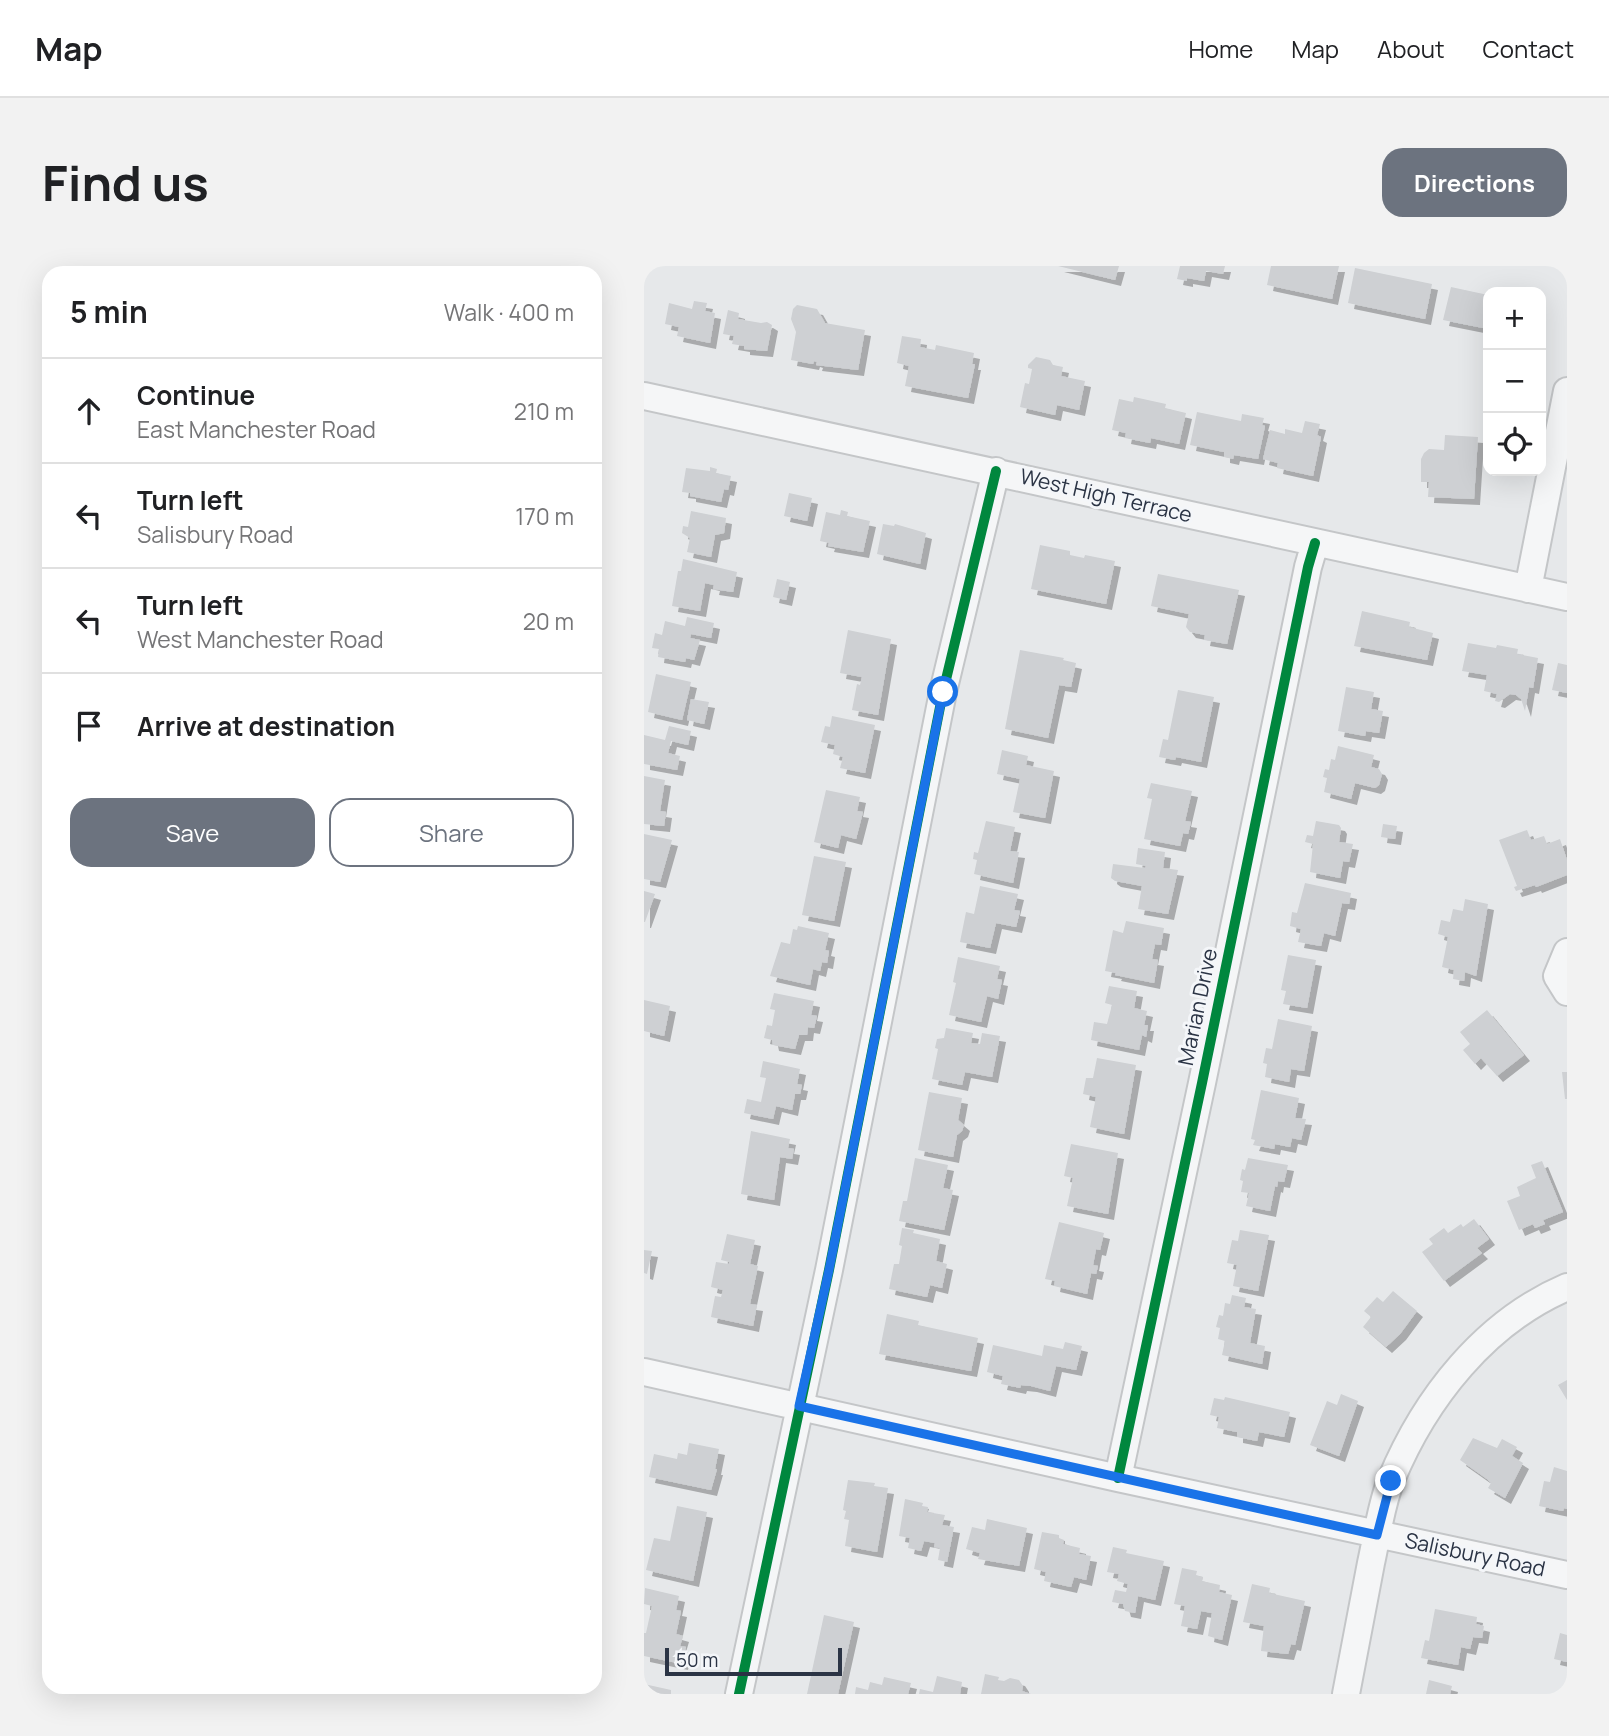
<!DOCTYPE html>
<html lang="en">
<head>
<meta charset="utf-8">
<style>
  body { margin:0; font-family:Manrope,sans-serif; background:#f2f2f2; color:#202124 }
  .controls { position:absolute; right:21px; top:21px; display:grid; overflow:hidden; border-radius:14px; box-shadow:0 7px 28px #0002 }
  .controls button { width:63px; height:63px; display:grid; place-items:center; padding:0; border:0; border-bottom:2px solid #e0e0e0; background:#fff; color:#202124; font:35px sans-serif }
  .scale { position:absolute; left:21px; bottom:18px; width:177px; box-sizing:border-box; padding-left:7px; border:4px solid #2b3445; border-top:0; font-size:19px; line-height:24px; white-space:nowrap; color:#2b3445; -webkit-text-stroke:5px #f4f6f9; paint-order:stroke }
  .stop { position:absolute; width:21px; height:21px; margin:-16px; border:5px solid #1a73e8; border-radius:50%; background:#fff }
  .stop.end { background:#1a73e8; border-color:#fff; box-shadow:0 2px 7px #0008 }
  .list { margin:0; padding:0; list-style:none }
  h2 { display:flex; justify-content:space-between; align-items:center; height:91px; margin:0; padding:0 28px; font-size:30px }
  h2 small { font-size:23px; font-weight:400; color:#757577 }
  .list li { display:grid; grid-template-columns:46px 1fr auto; gap:21px; align-items:center; box-sizing:border-box; height:105px; padding:0 28px; border-top:2px solid #e0e0e0 }
  .list b { display:block; font-size:26px; white-space:nowrap }
  .list p { margin:0; font-size:23px; white-space:nowrap; color:#757577 }
  .list em { font-size:23px; font-style:normal; color:#757577 }
  .actions { display:flex; gap:14px; padding:21px 28px }
  .actions a { flex:1; padding:16px 0; border:2px solid #6c737f; border-radius:21px; text-align:center; font-size:24px; color:#6c737f }
  .actions .main { background:#6c737f; color:#fff }
  .icon { flex:none; width:38px; height:38px; fill:none; stroke:currentColor; stroke-width:2; stroke-linecap:round; stroke-linejoin:round }
  .map { position:relative; flex:none; width:923px; height:1428px; overflow:hidden; border-radius:21px }
  header { display:flex; align-items:center; gap:42px; box-sizing:border-box; height:98px; padding:0 35px; background:#fff; border-bottom:2px solid #e0e0e0 }
  header strong { font-size:33px }
  nav { display:flex; gap:38px; margin-inline-start:auto; font-size:24px }
  .intro { display:flex; align-items:center; justify-content:space-between; box-sizing:border-box; height:168px; padding:0 42px }
  h1 { margin:0; font-size:49px }
  .button { padding:18px 32px; border-radius:21px; background:#6c737f; color:#fff; font-size:24px; font-weight:700 }
  main { display:flex; gap:42px; padding:0 42px }
  aside { flex:1; background:#fff; border-radius:21px; box-shadow:0 7px 28px #0002 }
  .map>svg:first-child { display:block }
</style>
</head>
<body>
<header>
<strong>Map</strong>
<nav><a>Home</a><a>Map</a><a>About</a><a>Contact</a></nav>
</header>
<div class="intro"><h1>Find us</h1><a class="button">Directions</a></div>
<main>
<aside>
<h2>5 min<small>Walk · 400 m</small></h2>
<ul class="list">
<li><svg class="icon" aria-label="ahead" viewBox="0 0 24 24"><path d="M12 20V5M6 11l6-6 6 6"/></svg><div><b>Continue</b><p>East Manchester Road</p></div><em>210 m</em></li>
<li><svg class="icon" aria-label="left" viewBox="0 0 24 24"><path d="M17 20v-9H6M10 6l-5 5 5 5"/></svg><div><b>Turn left</b><p>Salisbury Road</p></div><em>170 m</em></li>
<li><svg class="icon" aria-label="left" viewBox="0 0 24 24"><path d="M17 20v-9H6M10 6l-5 5 5 5"/></svg><div><b>Turn left</b><p>West Manchester Road</p></div><em>20 m</em></li>
<li><svg class="icon" aria-label="arrive" viewBox="0 0 24 24"><path d="M6 21V4h12l-3 4 3 4H6"/></svg><div><b>Arrive at destination</b></div></li>
</ul>
<div class="actions"><a class="main">Save</a><a>Share</a></div>
</aside>
<div class="map">
<svg width="923" height="1428" viewBox="0 0 923 1428">
  <defs>
    <filter id="shadow"><feDropShadow dx="6" dy="6" stdDeviation="0" flood-color="#0004"/></filter>
  </defs>
  <rect width="100%" height="100%" fill="#e6e8ea"/>
  <path fill="#ced0d3" filter="url(#shadow)" d="M414,0H475L471,14Z
    M536,0H581L579,8L562,5L560,15L543,12V15L533,13Z
    M627,0H695L688,33L623,19Z
    M711,2L788,18L781,53L704,37Z
    M807,21L844,29V63L799,54Z
    M50,35L63,37L61,45L71,47L66,77L33,70L35,61L21,58L25,37L48,43Z
    M153,39L173,43L181,57L221,64L214,104L172,99L173,96L170,95L169,98L147,94L152,66L147,53L149,43Z
    M84,44L95,47L94,53L117,57L123,56L128,59L123,85L100,83V80L88,78L90,70L79,68Z
    M258,70L277,73L276,81L291,84L292,79L330,87L328,98H331L324,132L261,120L265,100L253,97Z
    M392,91L406,94L409,99L419,101L417,110L441,115L435,144L413,139L411,149L376,141L381,117L385,118L388,103L384,102V99Z
    M490,131L522,138L521,142L542,147L535,178L507,172L506,177L481,172L482,167L468,164L475,133L489,136Z
    M553,146L597,155L598,148L620,152L618,159L621,160L614,193L590,189L589,193L580,191V186L546,179Z
    M661,155L676,158L673,169L677,171L669,210L633,202L634,197L619,193L626,164L641,168V163L658,167Z
    M801,169L834,171L830,233L784,231L785,216H777V193L780,187L785,183L800,184Z
    M66,201L73,203L72,207L87,210L84,224L80,223L77,236L46,230V227L38,226L42,202L66,205Z
    M145,227L168,232L163,255L140,250Z
    M197,244L204,246L203,250L226,255L219,286L184,280L185,277L176,275L182,246L196,249Z
    M47,245L82,252L80,267L71,269L67,291L43,286L46,272L38,267L39,260L44,261Z
    M239,258L250,260L251,258L282,267L276,298L233,288Z
    M396,279L426,285V289L440,292L441,289L471,295L462,338L387,323Z
    M39,293L93,306L89,326L69,323L70,319L61,317L56,345L28,340L34,305H37Z
    M514,308L595,324L583,378L560,374L561,369L546,366L542,361L545,348L507,340Z
    M133,313L146,316L142,334L129,331Z
    M718,345L766,356L765,361L789,367L783,394L710,380Z
    M43,351L70,357L67,372L47,368L46,372L56,374L50,394L42,392L41,396L14,391L15,383L8,382L11,367L18,369L21,355L41,360Z
    M204,364L247,373L234,449L208,444L213,418L216,419L218,411L196,407Z
    M824,377L852,382L853,379L874,383L873,388L894,392L889,422L885,421L881,445L877,433L872,429L866,428L855,436L851,435L853,428L840,425L843,409L818,405Z
    M376,384L420,392L419,394L432,397L427,421L415,419L404,472L361,463Z
    M914,397L923,399V427L908,424Z
    M12,408L47,416L38,454L4,446Z
    M702,421L730,426L727,443L739,445L735,467L722,465L721,470L694,465Z
    M534,424L570,431L557,496L532,491L531,494L515,491L519,473L524,474Z
    M47,433L65,436L60,458L43,454Z
    M188,450L231,459L221,507L196,502L199,491L189,488L191,479L177,476L181,460L186,461Z
    M25,460L47,465L44,479L27,475L24,487L36,490L33,504L0,498V469L21,474Z
    M694,480L730,489L727,501L735,503L738,508L735,519L731,522L711,517L707,533L680,526L683,512L679,511L681,503L685,504L687,493L691,494Z
    M358,484L384,490L382,499L410,505L401,552L369,546L376,513L353,508Z
    M0,510L21,514L16,545L22,546L20,560L0,558Z
    M507,517L548,525L541,555L547,556L544,568L539,567L536,580L500,573L508,533L503,532Z
    M182,524L216,531L213,545L219,546L212,573L197,569L194,582L170,576Z
    M342,555L371,561L366,585L375,586L369,617L330,608L333,594L329,593L330,586L334,587Z
    M672,555L695,559L697,562L695,576L709,578L705,596L699,595L696,612L666,606L669,578L661,576L663,569L669,570Z
    M739,558L753,560L751,573L737,571Z
    M883,564L887,574L900,570L903,578L916,573L923,594V609L892,621L891,619L872,625L870,621L873,620L855,574Z
    M0,568L28,574L16,616L0,613Z
    M494,582L521,586L519,602L534,604L524,648L494,643L498,620L471,615L467,612L469,598L501,602L502,600L492,598Z
    M170,590L202,596L190,655L158,649Z
    M661,617L707,627L705,638L698,637L691,670L680,667L677,680L654,676L657,663L646,660L648,646L653,647Z
    M336,620L374,628L370,644L376,645L372,661L352,657L346,682L316,676L322,646L330,648Z
    M0,625L11,628L1,656H0Z
    M821,633L844,638L832,710L821,706L820,715L809,713L810,704L798,701L804,671L794,668L797,654L806,656L809,643L819,645Z
    M482,655L520,662L517,679L511,678L508,693L514,694L510,717L471,709L472,707L461,705L469,664L479,667Z
    M154,660L185,667L181,684L185,685L183,697L178,696L176,705L169,703L166,719L126,710L137,676L146,678L149,663L153,664Z
    M644,689L672,694L663,742L639,738L642,725L637,724Z
    M314,691L356,700L353,713L358,714L354,733L343,730L337,756L305,749L312,717L309,716Z
    M465,720L493,725L490,742L503,745L500,759H504L502,771L498,769L495,784L447,774L450,756L463,758L468,739L461,737Z
    M130,727L170,735L167,749L173,750L170,762L164,761L163,769H155L151,783L129,779L128,774L120,772L123,759L128,760L131,744L126,743Z
    M0,734L26,740L20,770L0,765Z
    M843,744L880,789L853,810L837,792L831,798L819,784L826,778L816,766Z
    M634,753L668,760L660,805L647,803L645,816L621,811L623,798L619,797L622,782L628,783Z
    M302,762L329,767L327,777L336,778L338,767L356,770L348,811L321,806L318,819L288,813L294,783L291,782L293,773L300,772Z
    M453,792L492,799L480,868L446,861L452,831L439,828L442,812H449Z
    M119,795L156,803L153,818L158,819L156,828H151L148,844L132,840L129,853L100,847L103,833L117,836L122,812L116,811Z
    M918,806H923V833H921Z
    M617,824L655,832L651,852L662,853L657,874L648,872L646,881L631,878L630,883L609,879L611,874L607,873Z
    M285,826L318,832L314,854L320,859L318,865L313,869L309,891L274,884Z
    M107,865L146,873L144,882L150,883L148,893L136,891L130,934L97,928Z
    M427,878L474,887L464,948L423,940L429,912L420,910Z
    M271,892L304,899L299,922L309,924L300,964L255,955L259,935H263Z
    M604,892L644,899L640,916L634,915L633,921L631,920L626,945L602,940L605,927L597,926L599,915L596,914L598,903L601,904Z
    M898,895L919,946L899,954L901,958L891,962L889,958L875,964L863,935L876,930L873,921L892,912L887,899Z
    M830,953L845,973L833,982L838,987L800,1015L778,986L789,978L785,973L800,962L804,967L817,958L819,961Z
    M415,956L460,967L456,984L452,983L449,999L454,1000L452,1008L447,1007L443,1028L410,1020L411,1015L401,1013Z
    M258,962L270,964L269,967L296,973L292,995L303,998L298,1022L286,1019L283,1031L245,1023L250,998H255L258,980L255,979Z
    M596,964L625,969L614,1025L589,1020L593,999L583,997L588,974L594,975Z
    M83,968L111,974L106,998L114,1000L106,1038L113,1039L109,1060L67,1051L71,1030L77,1031L79,1024L67,1021L72,996L85,998V996L77,994Z
    M0,984L8,985L3,1008L0,1007Z
    M749,1025L773,1045L756,1068L742,1081L719,1061L727,1051L720,1045L733,1031L739,1036Z
    M588,1029L602,1032L600,1041L612,1043L606,1077L621,1080L618,1098L578,1089L581,1075L574,1073L576,1062L572,1061L575,1049L579,1050L581,1037L586,1038Z
    M243,1048L275,1055L274,1059L334,1072L327,1105L235,1088Z
    M421,1076L438,1080L432,1104L412,1100L406,1125L387,1120L377,1119L376,1122L357,1118L359,1110L343,1106L349,1079L398,1090L400,1079L419,1083Z
    M923,1114V1134L914,1119Z
    M697,1128L714,1135L695,1190L666,1179L683,1135L693,1139Z
    M581,1131L646,1146L640,1171L615,1166L613,1175L593,1171V1166L573,1162L575,1151L566,1149L570,1132L580,1134Z
    M829,1172L853,1182L858,1173L873,1181L868,1190L879,1197L861,1232L844,1222L847,1217L843,1213L816,1194Z
    M45,1177L75,1183L71,1203H73L67,1224L5,1211L10,1188L33,1193L34,1187L43,1189Z
    M910,1201L923,1205V1243L920,1242L919,1245L895,1240L900,1215L906,1216Z
    M204,1214L231,1217L230,1220L244,1222L233,1286L201,1280L205,1254L200,1253L202,1245L199,1244Z
    M261,1233L279,1237L278,1240L284,1241L283,1246L301,1249L298,1259L310,1261L303,1296L294,1294L296,1282L290,1281L291,1277L280,1275L277,1285L264,1282L266,1272L255,1270Z
    M33,1240L63,1246L49,1315L2,1304L10,1272L26,1275Z
    M343,1253L383,1262L375,1300L334,1293L336,1287L322,1283L328,1261L341,1264Z
    M398,1266L415,1269V1272L420,1274L419,1278L436,1282L435,1288L447,1290L442,1314L430,1311L427,1321L400,1315L402,1306L390,1303Z
    M469,1281L483,1284L482,1287L520,1295L511,1334L494,1330L491,1347L481,1345L479,1338L468,1336L471,1324L482,1326L484,1318L473,1315L475,1308L463,1306Z
    M538,1302L553,1305L552,1309L559,1311L558,1315L576,1319L575,1326L588,1329L578,1374L564,1370L568,1347L557,1345L553,1363L537,1360L541,1340L530,1338Z
    M608,1318L626,1322L625,1327L661,1335L651,1379L647,1378L644,1388L617,1385L620,1360L599,1356Z
    M1,1322L35,1330L32,1344L37,1345L32,1368L39,1370L36,1380L42,1381L38,1398L0,1390V1367H2L8,1340L0,1338Z
    M791,1343L833,1351L832,1358L840,1360L838,1372L829,1371L826,1383L817,1381L814,1399L777,1392L781,1374L785,1375Z
    M180,1349L210,1356L194,1428H163Z
    M916,1367L923,1369V1396L910,1393Z
    M341,1408L355,1411L354,1414L360,1415L366,1412L375,1414L379,1420L378,1425L387,1428H337Z
    M293,1410L318,1416L316,1428H275L276,1423L289,1426Z
    M240,1411L267,1417L264,1428H211L212,1421L224,1424L226,1416L238,1419Z
    M785,1414L808,1420L806,1428H782Z
    M0,1418L27,1424V1428H0Z"/>
  <g fill="none" stroke-linecap="round" stroke-linejoin="round">
    <g stroke="#c4c6c8" stroke-width="30">
      <path id="minor" d="M0,130L923,331
        M884,323L923,125
        M923,686L913,710L923,726
        M0,1106L474,1212L923,1309
        M474,1212L558,817L664,301L671,277
        M95,1428L185,1004L299,426L352,205
        M702,1428C710,1384 719,1341 727,1297C733,1270 737,1239 747,1214C781,1132 841,1056 923,1021"/>
    </g>
    <use href="#minor" stroke="#f5f6f7" stroke-width="26"/>
    <g stroke="#f4f6f9" stroke-width="15">
      <path id="cycleway" d="M474,1212L558,817L664,301L671,277
        M95,1428L185,1004L299,426L352,205"/>
    </g>
    <use href="#cycleway" stroke="#00873e" stroke-width="10"/>
  </g>
  <g fill="none" stroke-linecap="round" stroke-linejoin="round">
    <path stroke="#1a73e8" stroke-width="9" d="M299,426L185,1004L155,1140L733,1269L747,1215"/>
  </g>
  <g text-anchor="middle" stroke-width="6" stroke-linejoin="round" paint-order="stroke">
    <g font-size="21" fill="#2b3445" stroke="#f4f6f9">
      <text transform="translate(462 230) rotate(13)" y="7">West High Terrace</text>
      <text transform="translate(554 741) rotate(-78)" y="7">Marian Drive</text>
      <text transform="translate(831 1289) rotate(12)" y="7">Salisbury Road</text>
    </g>
  </g>
</svg>
<div class="controls">
<button>+</button>
<button>−</button>
<button><svg class="icon" aria-label="locate" viewBox="0 0 24 24"><circle cx="12" cy="12" r="6"/><path d="M12 2v4M12 18v4M2 12h4M18 12h4"/></svg></button>
</div>
<div class="scale">50 m</div>
<div class="stop" style="left:299px;top:426px"></div>
<div class="stop end" style="left:747px;top:1215px"></div>
</div>
</main>
</body>
</html>
